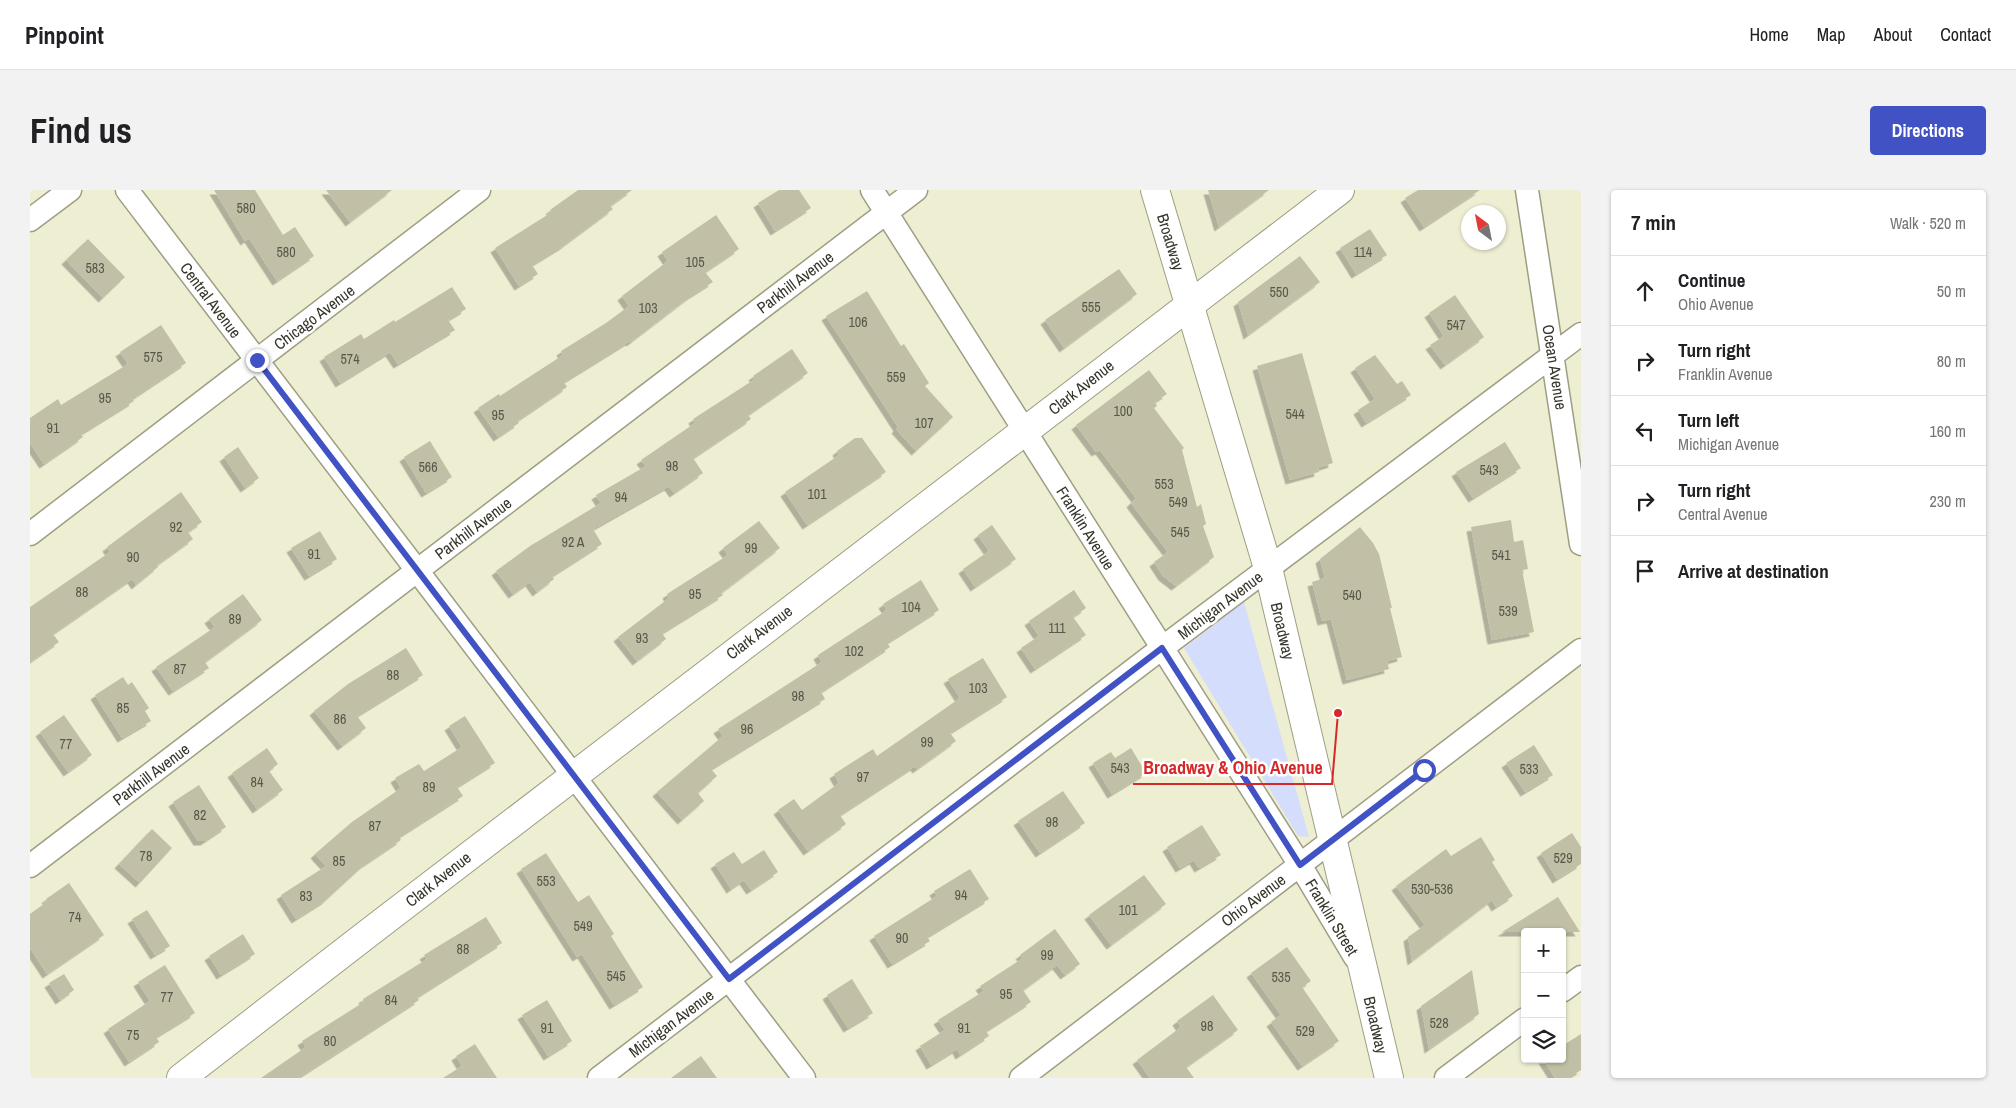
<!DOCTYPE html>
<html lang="en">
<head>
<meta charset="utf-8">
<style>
  body { margin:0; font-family:"Archivo Narrow",sans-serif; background:#f2f2f2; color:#202124 }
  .controls { position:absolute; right:15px; bottom:15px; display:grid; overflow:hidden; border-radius:5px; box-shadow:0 1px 4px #0004 }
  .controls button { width:45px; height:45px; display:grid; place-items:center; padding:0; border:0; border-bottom:1px solid #e0e0e0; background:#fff; color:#202124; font:25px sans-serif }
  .compass { position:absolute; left:1431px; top:15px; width:45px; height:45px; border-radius:50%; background:#fff; box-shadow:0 1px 4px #0004; rotate:328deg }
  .stop { position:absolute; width:15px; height:15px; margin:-11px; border:4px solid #4152c5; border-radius:50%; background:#fff }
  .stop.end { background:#4152c5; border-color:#fff; box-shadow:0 1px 5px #0008 }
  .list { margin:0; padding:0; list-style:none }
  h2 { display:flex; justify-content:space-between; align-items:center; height:65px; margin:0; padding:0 20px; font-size:21px }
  h2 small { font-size:16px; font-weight:400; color:#757577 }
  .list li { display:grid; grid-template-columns:32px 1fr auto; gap:15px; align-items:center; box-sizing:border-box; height:70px; padding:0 20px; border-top:1px solid #e0e0e0 }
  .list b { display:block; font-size:19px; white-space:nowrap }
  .list p { margin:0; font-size:16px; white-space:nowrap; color:#757577 }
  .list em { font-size:16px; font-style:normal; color:#757577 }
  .icon { flex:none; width:28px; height:28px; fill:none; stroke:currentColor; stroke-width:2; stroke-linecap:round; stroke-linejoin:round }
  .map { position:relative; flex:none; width:1551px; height:888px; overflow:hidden; border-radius:5px }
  header { display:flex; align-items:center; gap:30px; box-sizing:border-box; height:70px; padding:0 25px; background:#fff; border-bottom:1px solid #e0e0e0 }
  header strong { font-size:24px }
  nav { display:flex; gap:28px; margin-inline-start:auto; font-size:18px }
  .intro { display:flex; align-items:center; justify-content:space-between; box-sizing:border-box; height:120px; padding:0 30px }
  h1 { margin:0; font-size:35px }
  .button { padding:12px 22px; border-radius:5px; background:#4152c5; color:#fff; font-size:18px; font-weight:700 }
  main { display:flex; gap:30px; padding:0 30px }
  aside { flex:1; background:#fff; border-radius:5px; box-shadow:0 1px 4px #0004 }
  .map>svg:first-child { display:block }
</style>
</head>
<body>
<header>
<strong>Pinpoint</strong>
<nav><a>Home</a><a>Map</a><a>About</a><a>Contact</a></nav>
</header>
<div class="intro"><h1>Find us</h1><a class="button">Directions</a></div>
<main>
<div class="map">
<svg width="1551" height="888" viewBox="0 0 1551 888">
  <defs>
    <filter id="shadow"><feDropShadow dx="-4.5" dy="4.5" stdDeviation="0" flood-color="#0004"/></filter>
  </defs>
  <rect width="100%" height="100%" fill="#eeeed3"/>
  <path fill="#d4ddfc" d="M1214,412L1279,647L1268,646L1154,458Z"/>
  <path fill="#c1c0a6" filter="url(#shadow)" d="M184,0H225L253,45L265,37L284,66L247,91L219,48L215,51Z
    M296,0H362L320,32Z
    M548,0H602L580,16L583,19L533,56L502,75L508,84L489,96L465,58L522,22L520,20Z
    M749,0H769L781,18L745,41L728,13Z
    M1178,0H1239L1189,37Z
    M1388,0H1450L1394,37L1375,8Z
    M686,25L709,59L675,82L683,92L661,106L601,152L600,151L534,192L537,197L487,231L489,233L468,247L448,218L469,204L470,206L533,165L531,161L576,133L599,116L592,106L638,71L632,62Z
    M1340,39L1357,65L1326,84L1310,58Z
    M58,49L95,87L73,108L36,70Z
    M1270,66L1290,92L1218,145L1208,112Z
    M1089,79L1107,104L1034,158L1015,130Z
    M422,97L436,119L418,130L425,140L368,174L360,162L310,193L294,167L331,144L334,149L364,130L365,132Z
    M837,101L871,156L874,154L899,193L895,196L923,227L886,261L866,239L868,237L796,126Z
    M1425,105L1454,147L1415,175L1400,155L1414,146L1399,123Z
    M131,135L156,173L102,209L104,211L51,244L53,247L14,274L0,253V228L28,209L31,215L98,174L90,162Z
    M762,159L778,183L718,225L721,229L663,268L673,283L644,303L639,296L563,339L572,354L522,386L524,389L507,402L500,392L483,404L466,381L500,356L571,313L566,305L616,276L611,270L665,233L663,229L725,189L723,186Z
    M1272,163L1303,273L1288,278L1289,282L1260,290L1227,176Z
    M1345,165L1367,194L1372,191L1381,205L1336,233L1328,220L1345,209L1325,178Z
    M1119,180L1137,204L1125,212L1127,216L1124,218L1154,258L1152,260L1167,317L1171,314L1176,334L1173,336L1184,367L1146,396L1133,386L1124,372L1138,362L1101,313L1106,308L1070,260L1066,262L1046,235Z
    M825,248H832L856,282L777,335L755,302L809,265L807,261Z
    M400,251L422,287L396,303L374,267Z
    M1475,252L1491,278L1443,308L1426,282Z
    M208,257L229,288L215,298L194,267Z
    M151,302L172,332L158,342L163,349L127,375L128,377L106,395L102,389L23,444L29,452L0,472V417L80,362L77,357Z
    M1481,330L1484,352L1493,350L1498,379L1492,380L1504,442L1462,450L1441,337Z
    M729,331L750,358L691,403L693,405L632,443L636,449L607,471L588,447L639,408L637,404L698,365L693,358Z
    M962,335L986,369L945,397L933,379L959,361L948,345Z
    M1330,337L1343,353L1349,364L1362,418H1360L1372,467L1357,471L1359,479L1317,490L1301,429L1292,431L1282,392L1295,388L1290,369Z
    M290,341L307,369L279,386L261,358Z
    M891,390L909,420L857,453L860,457L791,502L795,509L681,579L687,586L668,603L674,611L652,630L627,602L693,546L688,539L792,472L788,465L857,420L853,414Z
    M1044,400L1056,418L1043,427L1056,445L1005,479L991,458L1009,446L999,431Z
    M213,404L232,430L175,472L179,478L143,501L126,477L185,437L179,429Z
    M376,458L393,485L327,526L336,538L312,556L284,521L318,494Z
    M953,468L977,507L920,543L926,551L887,579L885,576L810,625L816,634L778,661L748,620L764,609L772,620L809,593L804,584L843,559L847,566L930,508L918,489Z
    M93,487L98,495L102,492L119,518L115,521L121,531L92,548L65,505Z
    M34,525L62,565L38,582L10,542Z
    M435,526L465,573L427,597L433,606L369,647L371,650L334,675L296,710L266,729L251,705L296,676L285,664L322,632L371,598L365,588L389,574L394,581L432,557L419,536Z
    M1504,555L1523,585L1495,602L1476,573Z
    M237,558L248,574L239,581L253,600L227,619L202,583Z
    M1101,558L1116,583L1082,604L1063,573L1081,562L1085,568Z
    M169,595L196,637L175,651H168L143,612Z
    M1033,601L1055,633L1010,663L988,631Z
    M1172,635L1191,665L1169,678L1164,670L1150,678L1137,657Z
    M122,639L142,658L110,693L89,674Z
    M1542,643L1551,657V674L1527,689L1511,663Z
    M1451,647L1465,670L1462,672L1483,706L1466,717L1462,710L1382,771L1378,747L1395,735L1366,696L1416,659L1421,666Z
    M734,660L748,682L721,700L714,690L701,699L685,674L704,662L712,674Z
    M516,663L548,712L559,705L584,744L581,746L613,797L584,815L552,764L547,767L491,679Z
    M940,679L959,709L897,747L900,751L862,774L844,746L907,706L904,701Z
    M1114,685L1136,714L1081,755L1059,725Z
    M39,693L74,745L17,784L0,758V724L18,711L16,709Z
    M1528,707L1550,742H1472Z
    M117,720L140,756L125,765L102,729Z
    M456,727L472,753L387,807L389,810L268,888H231L276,857L272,851L334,812L333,809L397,769L394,765Z
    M1025,739L1050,774L1035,785L1027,775L993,800L1001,812L956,841L959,846L930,865L927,859L901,875L890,856L915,840L908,830L954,801L950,796L993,768L990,765Z
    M213,744L225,764L191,785L179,766Z
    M1257,757L1281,791L1272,797L1309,851L1272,876L1241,832L1251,825L1221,783Z
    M135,775L165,823L126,847L129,852L99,872L78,839L120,811L108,792Z
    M1442,780L1449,824L1399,859L1391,816Z
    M34,784L44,800L30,810L19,793Z
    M822,789L843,823L818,838L797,805Z
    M1183,805L1208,840L1156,877L1164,888H1120L1107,870L1151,837L1147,831Z
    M517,810L542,851L518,866L492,825Z
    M1551,844V880L1538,888H1525L1513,869H1532V856Z
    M445,854L467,888H413L432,876L426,866Z
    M671,866L687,888H641Z"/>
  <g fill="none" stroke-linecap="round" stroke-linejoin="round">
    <g stroke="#9e9e84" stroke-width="25">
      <path id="minor" d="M97,0L774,888
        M842,0L1270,675L1325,767
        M1497,0L1551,354
        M0,30L40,0
        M0,344L449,0
        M0,676L886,0
        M1532,801L1551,787
        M569,888L1132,458L1551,144
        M991,888L1551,460
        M1416,888L1495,829"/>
    </g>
    <g stroke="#9e9e84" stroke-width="30">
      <path id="tertiary" d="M151,888C536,590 922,293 1310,0"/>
    </g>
    <g stroke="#9e9e84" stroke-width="30">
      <path id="secondary" d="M1125,0L1238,378L1359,888"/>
    </g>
    <use href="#minor" stroke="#fff" stroke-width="22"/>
    <use href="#tertiary" stroke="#fff" stroke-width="28"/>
    <use href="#secondary" stroke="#fff" stroke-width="28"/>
  </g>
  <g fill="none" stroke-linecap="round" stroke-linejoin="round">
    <path stroke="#4152c5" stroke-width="6" d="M227,170L699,789L1132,458L1270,675L1394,580"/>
  </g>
  <g text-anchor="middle" stroke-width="5" stroke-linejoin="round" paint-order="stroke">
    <g font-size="14" fill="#58584a">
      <text x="216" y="23">580</text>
      <text x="256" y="67">580</text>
      <text x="1333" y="67">114</text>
      <text x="665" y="77">105</text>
      <text x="65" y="83">583</text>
      <text x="1249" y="107">550</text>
      <text x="1061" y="122">555</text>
      <text x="618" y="123">103</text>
      <text x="828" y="137">106</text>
      <text x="1426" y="140">547</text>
      <text x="123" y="172">575</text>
      <text x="320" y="174">574</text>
      <text x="866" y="192">559</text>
      <text x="75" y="213">95</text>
      <text x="1093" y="226">100</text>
      <text x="1265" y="229">544</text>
      <text x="468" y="230">95</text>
      <text x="894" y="238">107</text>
      <text x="23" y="243">91</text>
      <text x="642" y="281">98</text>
      <text x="398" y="282">566</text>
      <text x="1459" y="285">543</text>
      <text x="1134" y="299">553</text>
      <text x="787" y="309">101</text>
      <text x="591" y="312">94</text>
      <text x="1148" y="317">549</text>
      <text x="146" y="342">92</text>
      <text x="1150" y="347">545</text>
      <text x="543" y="357">92 A</text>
      <text x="721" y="363">99</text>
      <text x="284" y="369">91</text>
      <text x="1471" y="370">541</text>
      <text x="103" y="372">90</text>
      <text x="52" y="407">88</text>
      <text x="665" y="409">95</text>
      <text x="1322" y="410">540</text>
      <text x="881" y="422">104</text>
      <text x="1478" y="426">539</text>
      <text x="205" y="434">89</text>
      <text x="1027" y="443">111</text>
      <text x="612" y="453">93</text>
      <text x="824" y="466">102</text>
      <text x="150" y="484">87</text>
      <text x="363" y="490">88</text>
      <text x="948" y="503">103</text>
      <text x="768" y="511">98</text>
      <text x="93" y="523">85</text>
      <text x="310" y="534">86</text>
      <text x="717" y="544">96</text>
      <text x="897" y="557">99</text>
      <text x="36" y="559">77</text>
      <text x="1090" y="583">543</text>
      <text x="1499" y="584">533</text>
      <text x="833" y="592">97</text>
      <text x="227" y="597">84</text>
      <text x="399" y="602">89</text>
      <text x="170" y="630">82</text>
      <text x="1022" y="637">98</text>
      <text x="345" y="641">87</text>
      <text x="116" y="671">78</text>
      <text x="1533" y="673">529</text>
      <text x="309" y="676">85</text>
      <text x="516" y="696">553</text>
      <text x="1402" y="704">530-536</text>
      <text x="931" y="710">94</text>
      <text x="276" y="711">83</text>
      <text x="1098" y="725">101</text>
      <text x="45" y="732">74</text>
      <text x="553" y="741">549</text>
      <text x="872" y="753">90</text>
      <text x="433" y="764">88</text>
      <text x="1017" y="770">99</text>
      <text x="586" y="791">545</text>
      <text x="1251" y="792">535</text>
      <text x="976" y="809">95</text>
      <text x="137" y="812">77</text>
      <text x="361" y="815">84</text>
      <text x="1409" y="838">528</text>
      <text x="1177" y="841">98</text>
      <text x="517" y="843">91</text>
      <text x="934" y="843">91</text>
      <text x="1275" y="846">529</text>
      <text x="103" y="850">75</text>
      <text x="300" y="856">80</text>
    </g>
    <g font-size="16" fill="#35352b" stroke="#fff">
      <text transform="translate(1141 52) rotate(73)" y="6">Broadway</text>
      <text transform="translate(765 92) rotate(-37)" y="6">Parkhill Avenue</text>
      <text transform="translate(181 110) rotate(53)" y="6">Central Avenue</text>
      <text transform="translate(284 127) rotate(-37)" y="6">Chicago Avenue</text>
      <text transform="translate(1525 177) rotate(81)" y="6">Ocean Avenue</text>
      <text transform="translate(1051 197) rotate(-38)" y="6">Clark Avenue</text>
      <text transform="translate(443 338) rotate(-37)" y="6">Parkhill Avenue</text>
      <text transform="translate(1056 338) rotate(58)" y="6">Franklin Avenue</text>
      <text transform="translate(1190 415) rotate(-37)" y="6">Michigan Avenue</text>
      <text transform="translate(1253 441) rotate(77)" y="6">Broadway</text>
      <text transform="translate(729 442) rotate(-37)" y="6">Clark Avenue</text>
      <text transform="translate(121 584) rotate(-37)" y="6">Parkhill Avenue</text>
      <text transform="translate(408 689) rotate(-38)" y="6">Clark Avenue</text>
      <text transform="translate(1223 710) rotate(-37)" y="6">Ohio Avenue</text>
      <text transform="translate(1302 727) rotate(59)" y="6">Franklin Street</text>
      <text transform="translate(641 833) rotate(-37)" y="6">Michigan Avenue</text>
      <text transform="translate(1346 835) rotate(77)" y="6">Broadway</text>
    </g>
  </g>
  <path fill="none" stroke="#d62828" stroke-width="2" d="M1308 523L1302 594H1103"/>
  <circle fill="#d62828" stroke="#fff" stroke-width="2" cx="1308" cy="523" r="5"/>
  <g font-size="18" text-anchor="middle" font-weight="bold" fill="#d62828" stroke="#fff" stroke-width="5" stroke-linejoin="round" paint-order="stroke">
    <text x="1203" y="584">Broadway &amp; Ohio Avenue</text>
  </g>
</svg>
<div class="controls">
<button>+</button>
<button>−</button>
<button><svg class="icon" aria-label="layers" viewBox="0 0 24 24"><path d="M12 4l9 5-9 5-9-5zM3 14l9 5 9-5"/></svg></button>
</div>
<svg class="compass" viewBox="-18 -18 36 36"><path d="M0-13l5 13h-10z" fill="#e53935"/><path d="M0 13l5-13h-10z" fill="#757577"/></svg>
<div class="stop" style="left:1394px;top:580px"></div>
<div class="stop end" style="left:227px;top:170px"></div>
</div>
<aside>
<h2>7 min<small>Walk · 520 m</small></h2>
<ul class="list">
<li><svg class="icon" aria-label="ahead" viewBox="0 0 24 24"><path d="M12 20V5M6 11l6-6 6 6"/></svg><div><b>Continue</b><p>Ohio Avenue</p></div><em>50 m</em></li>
<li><svg class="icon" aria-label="right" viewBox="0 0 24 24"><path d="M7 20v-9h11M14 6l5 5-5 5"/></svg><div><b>Turn right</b><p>Franklin Avenue</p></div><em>80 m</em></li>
<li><svg class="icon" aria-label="left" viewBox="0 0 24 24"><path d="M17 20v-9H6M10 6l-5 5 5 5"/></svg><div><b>Turn left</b><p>Michigan Avenue</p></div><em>160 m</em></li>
<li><svg class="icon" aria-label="right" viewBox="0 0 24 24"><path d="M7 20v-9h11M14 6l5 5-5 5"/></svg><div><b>Turn right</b><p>Central Avenue</p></div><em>230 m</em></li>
<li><svg class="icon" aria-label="arrive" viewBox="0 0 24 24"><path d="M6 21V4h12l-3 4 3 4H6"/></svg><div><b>Arrive at destination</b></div></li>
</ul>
</aside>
</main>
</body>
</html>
